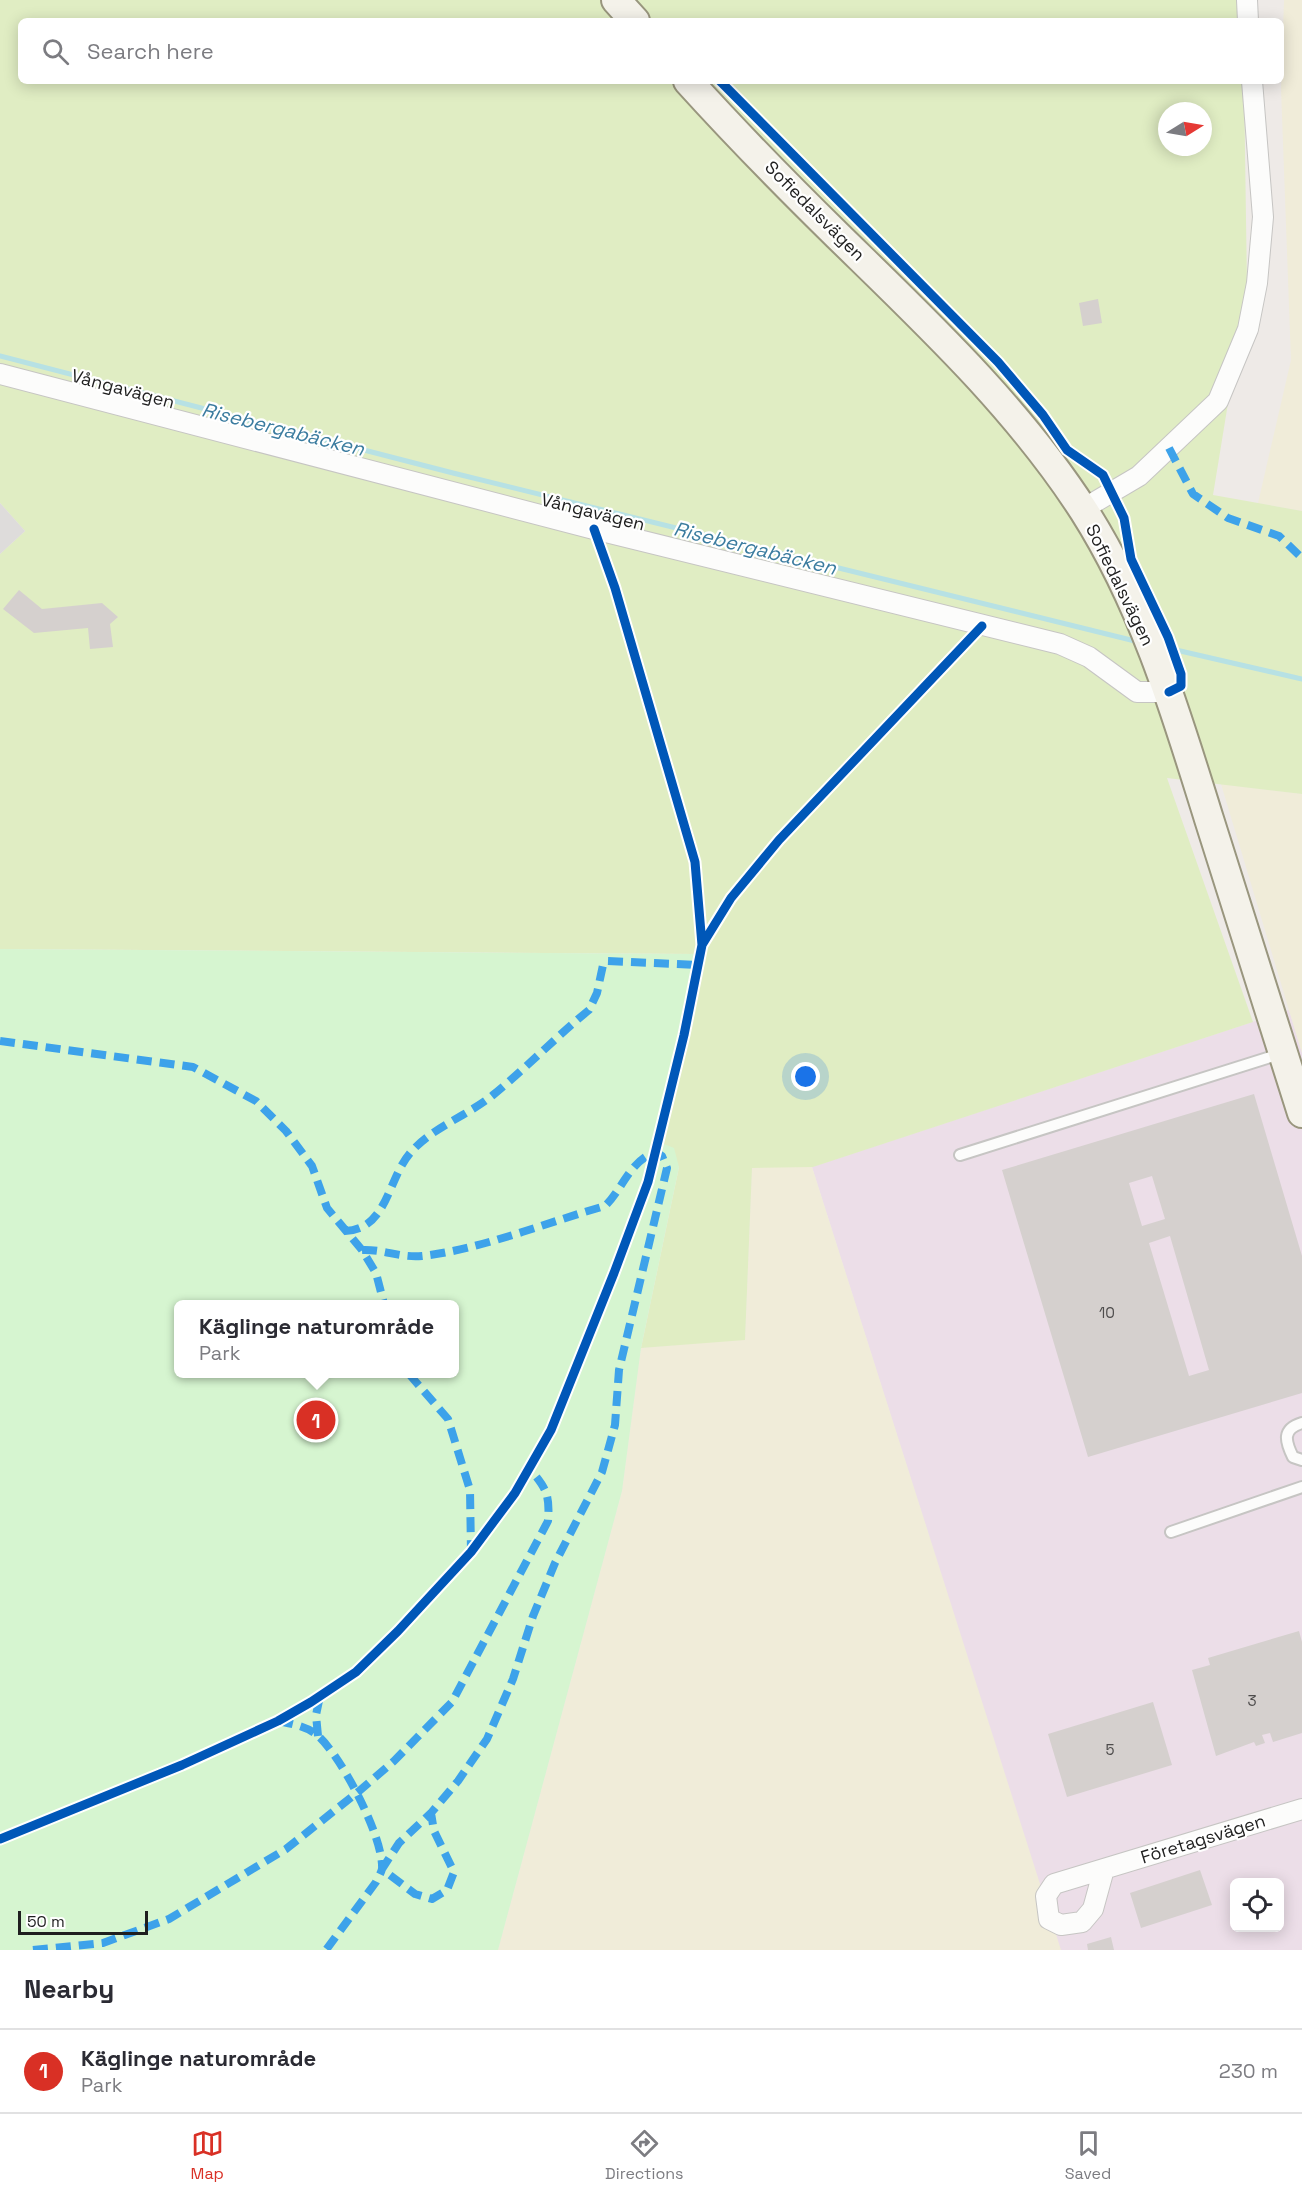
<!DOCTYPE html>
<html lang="en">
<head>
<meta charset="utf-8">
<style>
  body { margin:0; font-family:"Space Grotesk",sans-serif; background:#f2f2f3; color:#2b2b33 }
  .controls { position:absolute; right:18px; bottom:18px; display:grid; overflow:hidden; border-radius:9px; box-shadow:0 3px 15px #0003 }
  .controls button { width:54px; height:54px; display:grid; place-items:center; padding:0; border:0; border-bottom:2px solid #e1e1e2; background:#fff; color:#2b2b33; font:30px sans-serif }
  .compass { position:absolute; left:1158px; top:102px; width:54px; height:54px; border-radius:50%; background:#fff; box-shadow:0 3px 15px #0003; rotate:79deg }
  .scale { position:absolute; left:18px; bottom:15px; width:130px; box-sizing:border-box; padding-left:6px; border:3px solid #1f1f1f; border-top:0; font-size:16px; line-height:21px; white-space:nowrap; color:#1f1f1f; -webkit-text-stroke:4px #fff; paint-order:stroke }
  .you { position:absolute; left:806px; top:1077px; width:21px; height:21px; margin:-15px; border:4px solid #fff; border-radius:50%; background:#1a73e8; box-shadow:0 0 0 9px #1a73e833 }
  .badge { display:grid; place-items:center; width:39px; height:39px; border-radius:50%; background:#d93025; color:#fff; font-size:20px; font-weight:700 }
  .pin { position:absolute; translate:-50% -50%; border:3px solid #fff; box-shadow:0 2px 6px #0006 }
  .popup { position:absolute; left:174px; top:1300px; width:285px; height:78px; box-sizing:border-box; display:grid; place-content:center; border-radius:9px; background:#fff; filter:drop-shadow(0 2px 4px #0005); font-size:20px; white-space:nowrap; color:#7c7c81 }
  .popup b { font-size:22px; color:#2b2b33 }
  .popup::after { content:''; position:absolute; left:50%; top:100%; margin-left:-12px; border:12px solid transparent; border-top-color:#fff }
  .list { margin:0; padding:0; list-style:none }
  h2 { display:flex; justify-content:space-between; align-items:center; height:78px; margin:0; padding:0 24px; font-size:26px }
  h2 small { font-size:20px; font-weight:400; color:#7c7c81 }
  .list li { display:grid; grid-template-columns:39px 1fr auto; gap:18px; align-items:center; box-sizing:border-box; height:84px; padding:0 24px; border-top:2px solid #e1e1e2 }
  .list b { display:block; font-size:22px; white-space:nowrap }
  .list p { margin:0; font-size:20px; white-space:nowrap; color:#7c7c81 }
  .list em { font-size:20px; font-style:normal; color:#7c7c81 }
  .icon { flex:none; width:33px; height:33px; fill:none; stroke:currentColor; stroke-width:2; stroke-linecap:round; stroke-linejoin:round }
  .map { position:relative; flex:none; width:1302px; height:1950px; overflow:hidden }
  .search { position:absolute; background:#fff; box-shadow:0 3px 15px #0003; left:18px; right:18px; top:18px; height:66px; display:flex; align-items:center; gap:15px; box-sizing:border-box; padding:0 21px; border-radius:9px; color:#7c7c81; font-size:22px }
  .sheet { height:162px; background:#fff }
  nav { display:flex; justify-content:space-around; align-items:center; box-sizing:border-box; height:84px; border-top:2px solid #e1e1e2; background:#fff; font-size:16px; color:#7c7c81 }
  nav a { display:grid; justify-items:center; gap:3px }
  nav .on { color:#d93025 }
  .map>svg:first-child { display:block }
</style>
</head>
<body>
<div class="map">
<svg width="1302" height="1950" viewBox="0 0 1302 1950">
  <rect width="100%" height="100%" fill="#eeeae7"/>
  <path fill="#ecdee8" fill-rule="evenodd" d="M1289,1010L1302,1053V1950H1060L812,1167ZM1234,1882H1280V1928H1234Z"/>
  <path fill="#f0ecd9" d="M1284,0H1302V511L1258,503L1291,360L1281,89Z
    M1221,784L1302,794V1053L1289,1010Z
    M752,1167H812L1061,1950H498L622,1491L641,1348L745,1339Z"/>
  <path fill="#e0edc3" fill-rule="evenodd" d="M0,0H1243V21H21V81H1244L1247,287L1213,495L1302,511V794L1167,778L1253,1022L813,1167L752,1168L745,1340L641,1348L679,1167L653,1140L697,954L0,949V554L25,531L0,503ZM1167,111H1203V147H1167Z"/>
  <path fill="#d6f5d0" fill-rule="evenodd" d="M0,949L697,954L654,1140L674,1148L679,1167L641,1348L622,1491L498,1950H0ZM178,1304H454V1374H178Z"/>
  <path fill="#dedcdb" d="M0,503L25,531L0,554Z"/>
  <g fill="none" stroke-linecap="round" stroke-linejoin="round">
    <path stroke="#b7e1e4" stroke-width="5" d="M0,356L453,473L1139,642
      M1163,647L1302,679"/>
  </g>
  <path fill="#d5d0ce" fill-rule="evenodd" d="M1098,299L1102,323L1083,326L1079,303Z
    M19,590L42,609L102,603L118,617L110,624L113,647L90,649L88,628L34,633L3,609Z
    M1254,1094L1302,1256V1393L1088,1457L1002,1170ZM1152,1176L1165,1219L1142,1226L1129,1183ZM1170,1236L1209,1370L1189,1376L1149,1243Z
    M1299,1631L1302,1642V1733L1273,1742L1270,1733L1262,1735L1265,1743L1256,1746L1254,1742L1216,1756L1192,1670L1210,1665L1208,1658Z
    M1153,1702L1172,1765L1067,1797L1048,1734Z
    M1200,1870L1212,1905L1141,1928L1130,1893Z
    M1111,1937L1114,1950H1088L1087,1944Z"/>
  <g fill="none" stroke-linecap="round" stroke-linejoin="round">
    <g stroke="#c6c5c3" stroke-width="14">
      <path id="lane" d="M960,1155L1283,1053
        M1302,1423C1282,1429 1285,1441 1293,1457L1302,1460
        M1171,1532L1302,1487"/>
    </g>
    <g stroke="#c6c5c3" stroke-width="22">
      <path id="street" d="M1247,0L1248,21
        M0,374L594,529L1060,644L1089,657L1137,692H1169
        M1083,509L1139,476L1218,401L1248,329L1257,283L1263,217L1252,81
        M1104,1869L1093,1909L1082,1922L1061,1925L1049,1919L1046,1896L1054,1884L1302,1809"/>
    </g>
    <g stroke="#99967e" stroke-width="32">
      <path id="secondary" d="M616,0L635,21
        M688,81C736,134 787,186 838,236C926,322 1017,407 1084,511C1144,605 1176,713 1209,819C1240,917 1271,1015 1302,1113"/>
    </g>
    <use href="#lane" stroke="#fcfcfb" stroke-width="10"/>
    <use href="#street" stroke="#fcfcfb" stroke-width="20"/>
    <use href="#secondary" stroke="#f4f2ea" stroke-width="28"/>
    <path stroke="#3da2ea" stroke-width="8" stroke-dasharray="15 8" stroke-linecap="butt" d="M1169,448L1193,494L1228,518L1279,536L1302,558
      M0,1041L193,1067L256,1101L286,1131L312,1166L327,1208L362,1250L376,1273L384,1304
      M345,1231C388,1229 387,1179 411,1152C433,1127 467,1116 493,1095C526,1068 556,1037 589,1010L597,993L603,965L607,961L699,965
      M362,1250C383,1249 400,1258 422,1256C479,1250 548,1222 605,1206C622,1190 631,1159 656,1152L662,1156L667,1168L619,1370L615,1425L602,1472L555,1563L533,1616L513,1679L487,1739L458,1781L431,1813L399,1843L382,1869L415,1894L432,1899L447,1890L454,1872L434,1831L431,1813
      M409,1374L448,1419L470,1490L471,1552
      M278,1721C292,1724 306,1726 317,1735C341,1755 384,1838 382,1869C381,1873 378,1878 376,1882L326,1950
      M318,1736L316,1715L320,1696
      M33,1950L103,1943L169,1919L286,1849L358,1792L394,1761L452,1702L548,1521C550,1494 546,1488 529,1468"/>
    <g stroke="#fff" stroke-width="13">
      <path id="cycleway" d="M720,81L998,362L1043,415L1067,450L1103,475L1124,518L1131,559L1168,637L1181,674V686L1169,692
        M594,529L615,588L695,862L702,945
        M0,1839L182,1765L278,1721L311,1702L356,1672L398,1631L471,1552L515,1493L551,1430L614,1273L648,1182L684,1035L702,945L731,898L779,840L982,626"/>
    </g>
    <use href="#cycleway" stroke="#0057b8" stroke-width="9"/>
  </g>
  <g text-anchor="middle" stroke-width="4.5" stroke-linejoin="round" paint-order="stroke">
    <g font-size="15" fill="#4e4c4c">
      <text x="1107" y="1318">10</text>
      <text x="1252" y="1706">3</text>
      <text x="1110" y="1755">5</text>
    </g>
    <g font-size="18" fill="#1f1f1f" stroke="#fff">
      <text transform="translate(815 211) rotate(45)" y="6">Sofiedalsvägen</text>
      <text transform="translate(123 389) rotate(15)" y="6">Vångavägen</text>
      <text transform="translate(593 512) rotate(14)" y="6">Vångavägen</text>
      <text transform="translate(1120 585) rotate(64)" y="6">Sofiedalsvägen</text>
      <text transform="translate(1203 1839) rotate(-17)" y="6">Företagsvägen</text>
    </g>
    <g font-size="20" font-style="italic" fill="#3b7c9f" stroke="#fff">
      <text transform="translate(283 429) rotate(14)" y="7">Risebergabäcken</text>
      <text transform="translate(755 548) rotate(14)" y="7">Risebergabäcken</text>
    </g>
  </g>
</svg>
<div class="controls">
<button><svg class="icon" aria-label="locate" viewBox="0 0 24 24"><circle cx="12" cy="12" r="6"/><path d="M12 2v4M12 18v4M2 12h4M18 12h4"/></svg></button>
</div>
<svg class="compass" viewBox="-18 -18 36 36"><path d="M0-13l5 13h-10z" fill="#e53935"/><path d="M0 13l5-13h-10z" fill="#7c7c81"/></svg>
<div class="scale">50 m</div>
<div class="you"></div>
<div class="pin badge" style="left:316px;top:1420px">1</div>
<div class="popup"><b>Käglinge naturområde</b>Park</div>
<div class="search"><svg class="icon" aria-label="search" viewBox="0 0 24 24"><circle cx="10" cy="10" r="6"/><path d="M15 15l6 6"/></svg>Search here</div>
</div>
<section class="sheet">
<h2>Nearby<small></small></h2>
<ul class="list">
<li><span class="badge">1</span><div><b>Käglinge naturområde</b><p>Park</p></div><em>230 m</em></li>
</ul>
</section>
<nav>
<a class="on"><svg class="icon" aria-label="map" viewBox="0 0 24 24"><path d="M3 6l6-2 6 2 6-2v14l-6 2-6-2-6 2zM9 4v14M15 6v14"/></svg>Map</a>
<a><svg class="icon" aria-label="directions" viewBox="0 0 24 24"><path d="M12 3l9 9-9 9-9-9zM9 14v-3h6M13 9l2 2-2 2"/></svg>Directions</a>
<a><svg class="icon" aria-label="saved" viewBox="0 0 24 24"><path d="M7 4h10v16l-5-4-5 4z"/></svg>Saved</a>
</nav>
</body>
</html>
